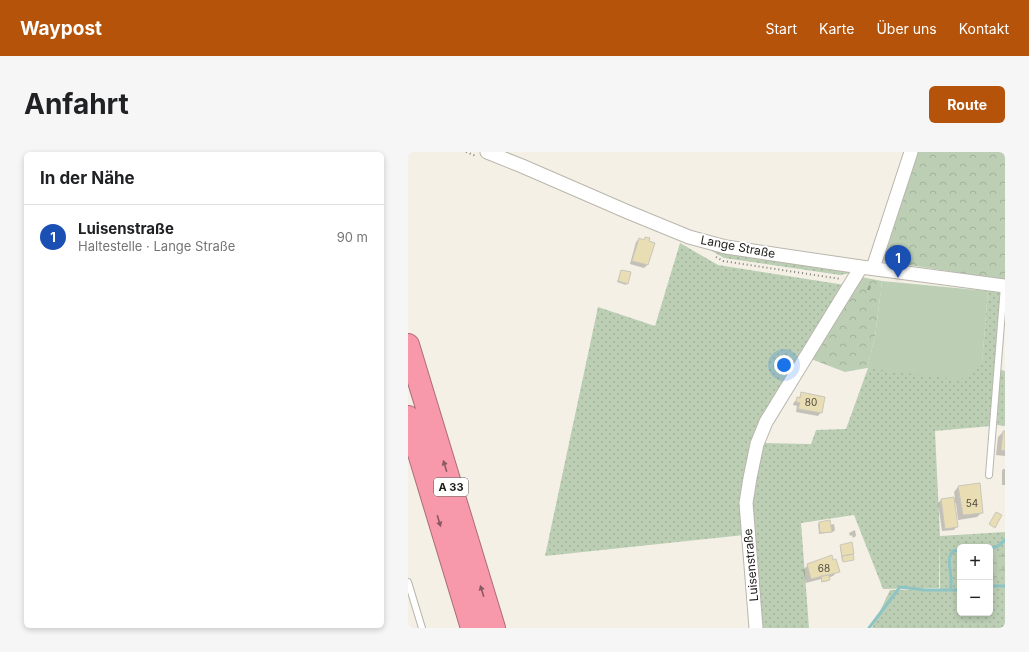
<!DOCTYPE html>
<html lang="de">
<head>
<meta charset="utf-8">
<style>
  body { margin:0; font-family:Inter,sans-serif; background:#f6f6f6; color:#202124 }
  .controls { position:absolute; right:12px; bottom:12px; display:grid; overflow:hidden; border-radius:6px; box-shadow:0 2px 6px #0003 }
  .controls button { width:36px; height:36px; display:grid; place-items:center; padding:0; border:0; border-bottom:1px solid #e0e0e0; background:#fff; color:#202124; font:20px sans-serif }
  .you { position:absolute; left:376px; top:213px; width:14px; height:14px; margin:-10px; border:3px solid #fff; border-radius:50%; background:#1a73e8; box-shadow:0 0 0 6px #1a73e833 }
  .badge { display:grid; place-items:center; width:26px; height:26px; border-radius:50%; background:#b45309; color:#fff; font-size:13px; font-weight:700 }
  .pin { position:absolute; translate:-50% -33px; filter:drop-shadow(0 1px 2px #0008) }
  .pin::after { content:''; position:absolute; top:21px; width:14px; height:12px; background:inherit; clip-path:polygon(0 0,100% 0,50% 100%) }
  .list { margin:0; padding:0; list-style:none }
  h2 { display:flex; justify-content:space-between; align-items:center; height:52px; margin:0; padding:0 16px; font-size:17px }
  h2 small { font-size:13px; font-weight:400; color:#757577 }
  .list li { display:grid; grid-template-columns:26px 1fr auto; gap:12px; align-items:center; box-sizing:border-box; height:64px; padding:0 16px; border-top:1px solid #e0e0e0 }
  .list b { display:block; font-size:15px; white-space:nowrap }
  .list p { margin:0; font-size:13px; white-space:nowrap; color:#757577 }
  .list em { font-size:13px; font-style:normal; color:#757577 }
  .map { position:relative; flex:none; width:597px; height:476px; overflow:hidden; border-radius:6px }
  header { display:flex; align-items:center; gap:24px; box-sizing:border-box; height:56px; padding:0 20px; background:#b45309; color:#fff }
  header strong { font-size:19px }
  nav { display:flex; gap:22px; margin-inline-start:auto; font-size:14px }
  .intro { display:flex; align-items:center; justify-content:space-between; box-sizing:border-box; height:96px; padding:0 24px }
  h1 { margin:0; font-size:28px }
  .button { padding:10px 18px; border-radius:6px; background:#b45309; color:#fff; font-size:14px; font-weight:700 }
  main { display:flex; gap:24px; padding:0 24px }
  aside { flex:1; background:#fff; border-radius:6px; box-shadow:0 2px 6px #0003 }
  .map>svg:first-child { display:block }
</style>
</head>
<body>
<header>
<strong>Waypost</strong>
<nav><a>Start</a><a>Karte</a><a>Über uns</a><a>Kontakt</a></nav>
</header>
<div class="intro"><h1>Anfahrt</h1><a class="button">Route</a></div>
<main>
<aside>
<h2>In der Nähe<small></small></h2>
<ul class="list">
<li><span class="badge" style="background:#1a4fb4">1</span><div><b>Luisenstraße</b><p>Haltestelle · Lange Straße</p></div><em>90 m</em></li>
</ul>
</aside>
<div class="map">
<svg width="597" height="476" viewBox="0 0 597 476">
  <defs>
    <pattern id="grass-dots" width="8" height="8" patternUnits="userSpaceOnUse"><rect width="8" height="8" fill="#bccfb5"/><path d="M2 2h.1M6 6h.1" fill="none" stroke="#a1b19b" stroke-width="1.8" stroke-linecap="round"/></pattern>
    <pattern id="forest-crowns" width="20" height="18" patternUnits="userSpaceOnUse"><rect width="20" height="18" fill="#bccfb5"/><path d="M2 6a3 3 0 1 1 6 0M12 15a3 3 0 1 1 6 0" fill="none" stroke="#a1b19b"/></pattern>
    <pattern id="wetland-marsh" width="20" height="14" patternUnits="userSpaceOnUse"><rect width="20" height="14" fill="#bccfb5"/><path d="M1 5h8M5 5V1M11 12h8M15 12V8" fill="none" stroke="#a1b19b"/></pattern>
  </defs>
  <rect width="100%" height="100%" fill="#f4f0e6"/>
  <path fill="url(#grass-dots)" fill-rule="evenodd" d="M272,91L310,113L437,133L357,265L336,383L137,404L190,155L247,174Z
    M290,91L444,118L443,121L432,123L316,106Z
    M580,139L593,141L583,274L527,279L532,384L597,380V476H464L482,438L532,437V388L531,436L475,437L446,363L393,371L401,476H352L342,352L353,291L403,292L408,278L438,277L460,216L574,211ZM552,395H582V461H552Z
    M592,218L597,219V274L589,273Z"/>
  <path fill="url(#forest-crowns)" d="M510,0H597V128L475,109Z
    M453,125L474,129L467,185L459,216L437,220L403,207Z"/>
  <path fill="url(#wetland-marsh)" d="M582,400L597,402V425L582,427Z"/>
  <path fill="#bccfb5" d="M474,129L580,139L574,211L552,228L459,216L467,185Z"/>
  <path fill="#0003" d="M238,86L239,113L236,116L222,112L228,90L231,87L235,88Z
    M213,119L219,131L218,133L209,130Z
    M461,133L463,134L462,138H459Z
    M394,241L413,260L410,264L388,260L389,254L385,253L386,250L390,247Z
    M595,280H597V304L588,303L590,285Z
    M595,317H597V333H594V319Z
    M550,335L574,360L569,365L550,368L548,351L546,352L549,374L546,378L534,379L530,351L533,348L547,346L546,340Z
    M411,371L422,373L426,372L427,378L425,380L411,382L410,372Z
    M447,378L448,384L445,386L444,383L442,384L441,381Z
    M433,394L445,407L434,409L432,395Z
    M425,409L430,419L425,424L420,426V429L413,430V427L398,431L395,418L400,413Z"/>
  <g fill="none" stroke-linecap="round" stroke-linejoin="round">
    <path stroke="#8ec4c4" stroke-width="3" d="M582,397L590,394L597,388
      M582,434H597
      M542,438C547,426 536,409 545,399L552,398
      M461,476L492,435L517,438H552"/>
  </g>
  <path fill="#e9ddb3" stroke="#c9c6bb" d="M237,85L242,86L241,89L247,91L240,113L224,109L231,86L236,88Z
    M213,118L223,120L220,132L210,129Z
    M393,240L417,245L414,261L390,257L392,251L388,250L389,245L392,246Z
    M595,279H597V299L593,298Z
    M572,331L575,361L555,363L550,334Z
    M546,345L550,375L537,377L533,347Z
    M588,360L594,363L587,376L581,372Z
    M422,368L424,380L412,381L411,370Z
    M444,390L446,402L434,404L432,393Z
    M445,402L446,408L435,410L434,404Z
    M424,403L425,408L428,407L432,420L403,427L399,412Z
    M419,423H421L422,428L414,430L413,424Z"/>
  <g fill="none" stroke-linecap="round" stroke-linejoin="round">
    <g stroke="#b9b6ac" stroke-width="8">
      <path id="service" d="M581,323L596,134
        M0,430L14,476"/>
    </g>
    <g stroke="#b9b6ac" stroke-width="15">
      <path id="minor" d="M79,0L114,14L220,60L281,85L318,95L453,115L597,134
        M465,116L503,0
        M348,476L338,351L342,326L349,292L358,270L453,115"/>
    </g>
    <g stroke="#ab6d78" stroke-width="24">
      <path id="motorway" d="M0,193L86,476
        M0,265L64,476"/>
    </g>
    <path stroke="#7f7d76" stroke-width="2" stroke-dasharray="1 3" stroke-linecap="butt" d="M58,0L68,4
      M308,105L315,109L433,127"/>
    <use href="#service" stroke="#fff" stroke-width="6"/>
    <use href="#minor" stroke="#fff" stroke-width="13"/>
    <use href="#motorway" stroke="#f898ab" stroke-width="22"/>
  </g>
  <defs><path id="oneway-solid" d="M-6-.8H1V-3.2L6.5 0L1 3.2V.8H-6Z"/></defs>
  <g fill="#8a5a62">
    <use href="#oneway-solid" transform="translate(37 314) rotate(-107)"/>
    <use href="#oneway-solid" transform="translate(31 369) rotate(73)"/>
    <use href="#oneway-solid" transform="translate(74 439) rotate(-107)"/>
  </g>
  <g text-anchor="middle" stroke-width="4" stroke-linejoin="round" paint-order="stroke">
    <g font-size="10" fill="#504c3f">
      <text x="403" y="254">80</text>
      <text x="564" y="355">54</text>
      <text x="416" y="420">68</text>
    </g>
    <rect fill="#fff" stroke="#61605d" stroke-width="1" x="26" y="326" width="34" height="18" rx="3"/>
    <g font-size="11" font-weight="bold" fill="#1d1c18">
      <text x="43" y="339">A 33</text>
    </g>
    <g font-size="12" fill="#1d1c18" stroke="#fff">
      <text transform="translate(330 95) rotate(11)" y="4">Lange Straße</text>
      <text transform="translate(343 413) rotate(-95)" y="4">Luisenstraße</text>
    </g>
  </g>
</svg>
<div class="controls">
<button>+</button>
<button>−</button>
</div>
<div class="you"></div>
<div class="pin badge" style="left:490px;top:126px;background:#1a4fb4">1</div>
</div>
</main>
</body>
</html>
